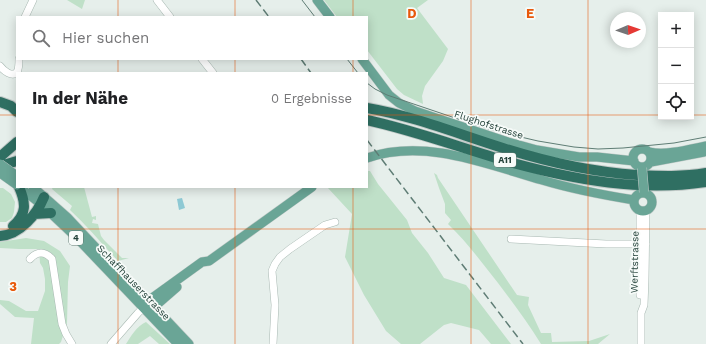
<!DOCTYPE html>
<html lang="de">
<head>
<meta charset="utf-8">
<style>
  body { margin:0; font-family:"Work Sans",sans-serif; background:#f2f2f2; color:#202124 }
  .controls { position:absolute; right:12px; top:12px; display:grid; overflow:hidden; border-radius:0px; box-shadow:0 2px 10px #0003 }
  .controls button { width:36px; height:36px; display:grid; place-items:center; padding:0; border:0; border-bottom:1px solid #e0e0e0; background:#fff; color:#202124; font:20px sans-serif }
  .compass { position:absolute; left:610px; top:12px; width:36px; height:36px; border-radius:50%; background:#fff; box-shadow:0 2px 10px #0003; rotate:88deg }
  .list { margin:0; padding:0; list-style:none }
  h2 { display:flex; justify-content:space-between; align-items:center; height:52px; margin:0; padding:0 16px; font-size:17px }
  h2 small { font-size:13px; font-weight:400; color:#757577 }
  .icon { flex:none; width:22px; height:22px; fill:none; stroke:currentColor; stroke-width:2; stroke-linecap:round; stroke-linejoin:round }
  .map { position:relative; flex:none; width:706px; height:344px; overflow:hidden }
  .search { position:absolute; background:#fff; box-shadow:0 2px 10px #0003; left:16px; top:16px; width:352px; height:44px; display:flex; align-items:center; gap:10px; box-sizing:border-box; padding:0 14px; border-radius:0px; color:#757577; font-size:15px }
  .panel { position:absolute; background:#fff; box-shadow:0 2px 10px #0003; left:16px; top:72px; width:352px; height:116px; border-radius:0px }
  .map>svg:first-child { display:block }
</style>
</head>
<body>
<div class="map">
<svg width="706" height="344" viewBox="0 0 706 344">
  <rect width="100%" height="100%" fill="#e6efeb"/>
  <path fill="#bfe0c8" d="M67,0H85L82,9Z
    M324,0H428L417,8L448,49L443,61L425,86L422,96L423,104L404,95L397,89L367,50V17H337Z
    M367,171H370L378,184L407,220L412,233L428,253L444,278L466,285L511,344H491L479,330L451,323L444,325L420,344H401L386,331L364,295L345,257L352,214L327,187H367Z
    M434,173L437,175L438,178L517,295L529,297L528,305L541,333H551L552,342L589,341L610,334L598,344H541C528,323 513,303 498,283C482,263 467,242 448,224L451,220L445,213V204L439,188Z
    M53,187H84L92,217L96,216V220L93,219L92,223L98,224L101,236L104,240L122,258H129L118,261C102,244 87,226 70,210L72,206L52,189Z
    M0,188H3L11,194L15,202L14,212L12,218L6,222H0Z
    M26,238L44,241L60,251L70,266L68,282L67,323L61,342L59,344H31L34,318L15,317L0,304V300L9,301L26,311H38L45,291V279L43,268L40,263L39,249H19L0,248V242Z
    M146,322L170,344H159L150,336L138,344H126C131,336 137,326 146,322Z"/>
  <path fill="#8ec9d4" d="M182,198L185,208L179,210L177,199Z"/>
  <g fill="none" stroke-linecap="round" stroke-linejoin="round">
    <g stroke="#a8b8b2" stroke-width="8">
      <path id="minor" d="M157,0L170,17
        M25,17L33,0
        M202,59L213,73
        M0,66C3,70 12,78 17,72C19,69 19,63 19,59
        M511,239L606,244H646
        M30,259C37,251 45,251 52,259L62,324L66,334L72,344
        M640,295V211
        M111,344L138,313L143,308
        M273,344L275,305L272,271L275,264L280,257L290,249L325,225L335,222
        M641,344V313L644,305L645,279L646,211"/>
    </g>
    <g stroke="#c2cac8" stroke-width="10">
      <path id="major" d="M317,0L330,17
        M362,59L389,95L399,103L415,111L508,142L537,150L579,157H597L634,161
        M633 158a9 9 0 1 1 18 0a9 9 0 1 1-18 0Z
        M650,152C665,156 691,149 706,146
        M367,158C425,138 486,164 542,180C572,189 603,195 634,200
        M651,162L704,152
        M19,187L41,204L76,237L178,344
        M33,187L67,217L97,249L139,291L189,344
        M634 202a9 9 0 1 1 18 0a9 9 0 1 1-18 0Z
        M145,305L148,301L202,262L209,261L312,187
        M154,307L177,287"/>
    </g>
    <g stroke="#c2cac8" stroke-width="12">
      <path id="highway" d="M0,102L11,106L17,112
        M367,108C414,116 458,134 503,148C547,162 591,172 637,175C660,176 683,177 706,173
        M367,120C417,131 464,149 513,163C576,180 641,192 706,182
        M0,157L17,142
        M0,166L17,161
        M34,214L51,213
        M13,226C27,214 26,203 19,187
        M0,236C20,235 37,214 44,197"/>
    </g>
    <use href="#minor" stroke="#fff" stroke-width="7"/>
    <use href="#major" stroke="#6aa596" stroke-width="9"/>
    <use href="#highway" stroke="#2f6f62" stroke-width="10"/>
    <path stroke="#5f7d75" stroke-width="1" d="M302,0L315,17
      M347,59L358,73
      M367,83L375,89L387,95L464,121L495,131L538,141L574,147L598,149L623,148L674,143L706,137"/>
    <path stroke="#5f7d75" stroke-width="1.5" stroke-dasharray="8 4" stroke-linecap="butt" d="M256,0L269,17
      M301,59L311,73
      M367,140L523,344"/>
    <g stroke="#c2cac8" stroke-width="10" stroke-linecap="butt">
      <path id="major-bridge" d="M0,164L17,176
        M642,168L644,192
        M0,173L17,185"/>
    </g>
    <use href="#major-bridge" stroke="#6aa596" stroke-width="9"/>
  </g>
  <path fill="none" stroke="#e8590c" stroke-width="1" stroke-opacity="0.55" d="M118,0V17M235,0V17M353,0V17M471,0V344M588,0V344M118,59V73M235,59V73M353,59V73M0,115H17M367,115H661M691,115H706M118,187V344M235,187V344M353,187V344M0,229H706"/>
  <g text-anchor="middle" stroke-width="3.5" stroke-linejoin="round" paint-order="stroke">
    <g fill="#f7fbf9" stroke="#637a73" stroke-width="1">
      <rect x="494" y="153" width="22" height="14" rx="3"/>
      <rect x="69" y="231" width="14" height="14" rx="3"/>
    </g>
    <g font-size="9" font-weight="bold" fill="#24423a">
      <text x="505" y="163">A11</text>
      <text x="76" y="241">4</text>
    </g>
    <g font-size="10" fill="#24423a" stroke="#f7fbf9">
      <text transform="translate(489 124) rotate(18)" y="4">Flughofstrasse</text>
      <text transform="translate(634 262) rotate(-89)" y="4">Werftstrasse</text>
      <text transform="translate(134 282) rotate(46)" y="4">Schaffhauserstrasse</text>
    </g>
  </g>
  <g font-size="13" text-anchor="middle" font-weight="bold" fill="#e8590c" stroke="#f7fbf9" stroke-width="3.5" stroke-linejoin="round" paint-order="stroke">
    <text x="412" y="18">D</text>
    <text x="530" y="18">E</text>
    <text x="13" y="291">3</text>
  </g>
</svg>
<div class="controls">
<button>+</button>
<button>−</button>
<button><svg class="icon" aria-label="locate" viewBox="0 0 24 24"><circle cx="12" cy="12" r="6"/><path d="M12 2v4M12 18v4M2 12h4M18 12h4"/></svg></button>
</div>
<svg class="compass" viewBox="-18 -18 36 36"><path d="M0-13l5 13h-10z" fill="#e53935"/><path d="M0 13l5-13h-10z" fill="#757577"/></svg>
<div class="search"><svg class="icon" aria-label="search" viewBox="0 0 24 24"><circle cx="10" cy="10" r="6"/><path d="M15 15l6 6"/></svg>Hier suchen</div>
<section class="panel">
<h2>In der Nähe<small>0 Ergebnisse</small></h2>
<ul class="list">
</ul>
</section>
</div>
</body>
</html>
